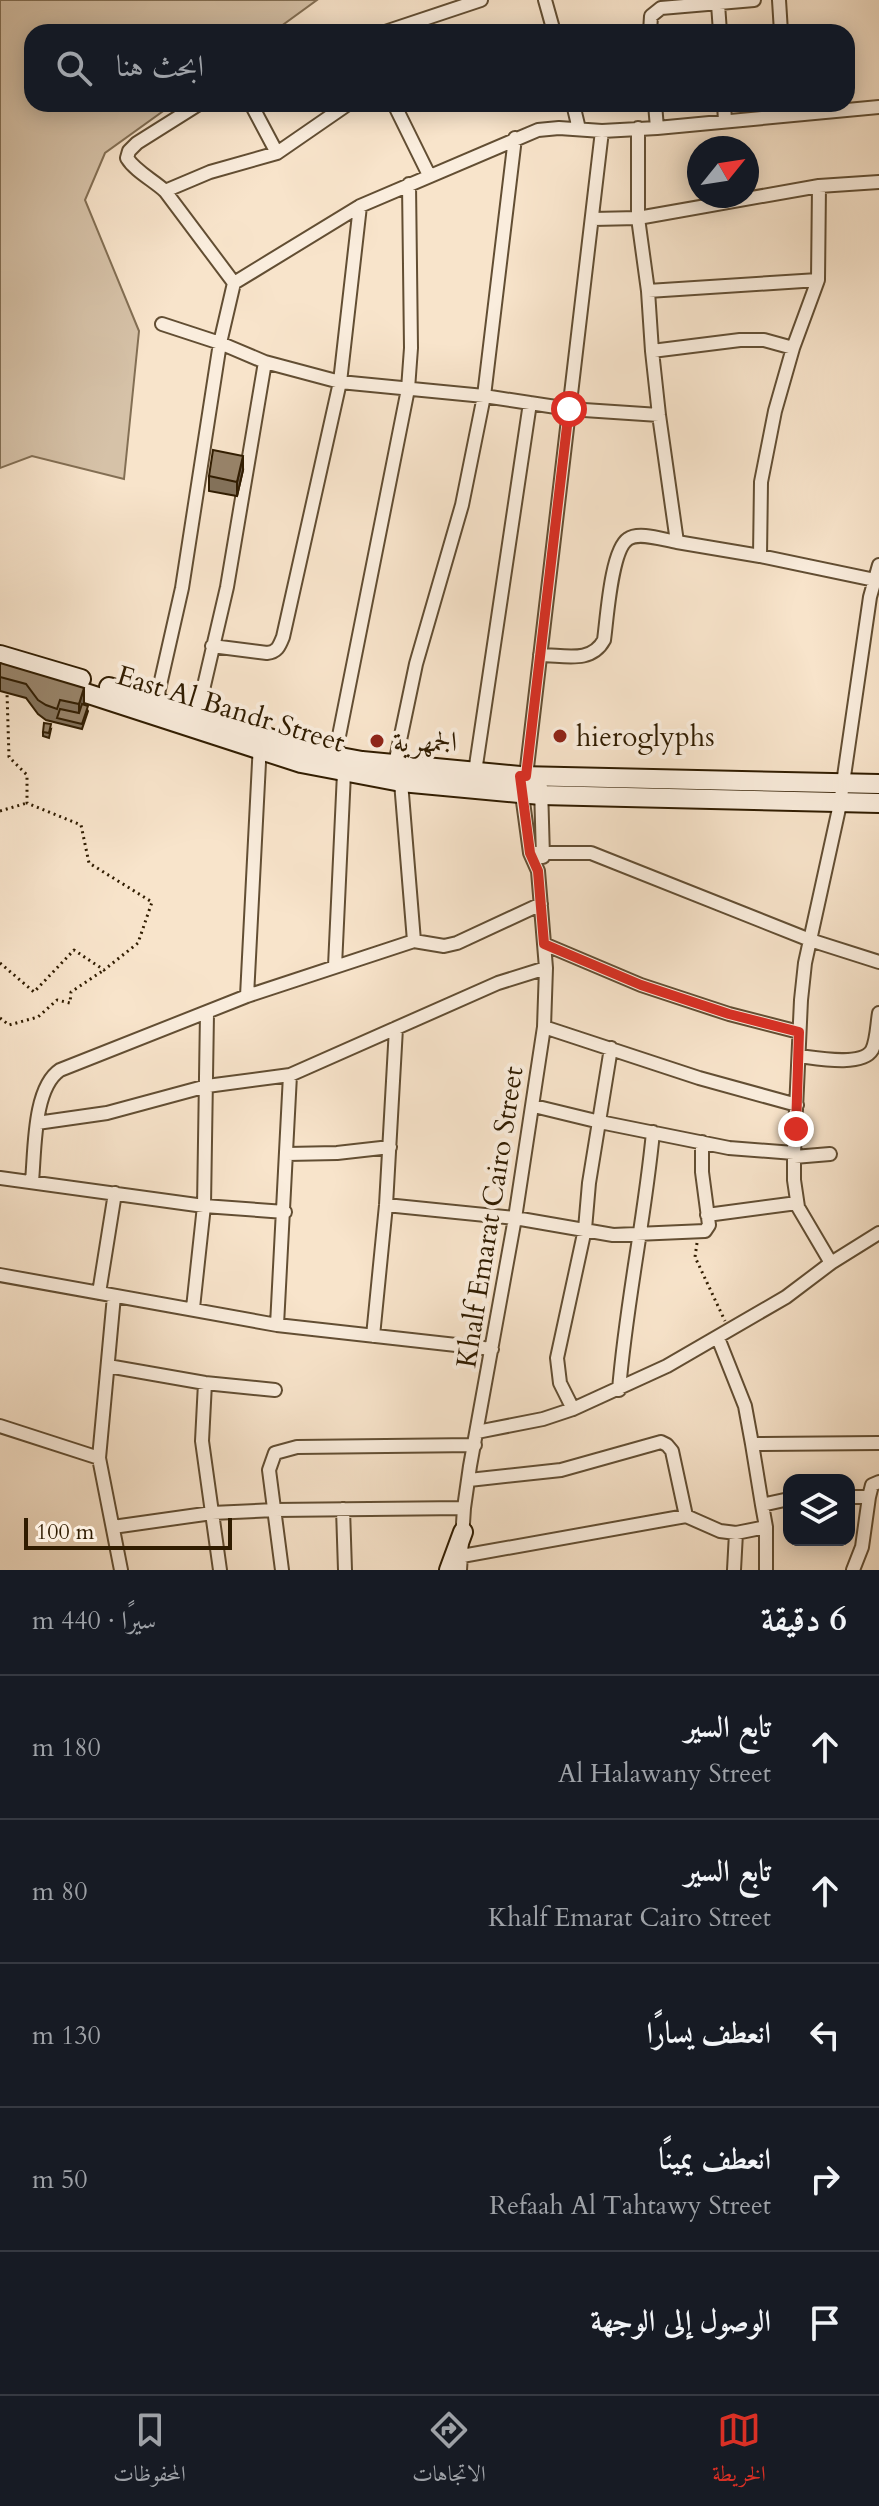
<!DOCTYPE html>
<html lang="ar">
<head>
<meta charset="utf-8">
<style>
  body { margin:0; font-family:Cardo,Amiri,serif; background:#242831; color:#f1f3f6; direction:rtl }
  .controls { position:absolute; right:24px; bottom:24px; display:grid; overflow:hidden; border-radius:16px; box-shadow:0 4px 20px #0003 }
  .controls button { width:72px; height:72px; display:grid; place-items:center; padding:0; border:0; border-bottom:2px solid #363941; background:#171b24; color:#f1f3f6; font:40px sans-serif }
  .compass { position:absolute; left:687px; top:136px; width:72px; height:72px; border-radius:50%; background:#171b24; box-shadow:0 4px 20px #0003; rotate:60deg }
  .scale { position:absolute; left:24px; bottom:20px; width:208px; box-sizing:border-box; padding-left:8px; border:4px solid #301c00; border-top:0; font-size:22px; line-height:28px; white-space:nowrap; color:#301c00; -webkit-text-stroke:6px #faeddd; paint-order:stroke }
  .stop { position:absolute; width:24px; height:24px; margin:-18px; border:6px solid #d93025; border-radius:50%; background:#fff }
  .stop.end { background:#d93025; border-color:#fff; box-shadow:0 2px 8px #0008 }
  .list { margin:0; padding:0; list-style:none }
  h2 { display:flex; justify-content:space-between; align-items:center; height:104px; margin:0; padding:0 32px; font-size:34px }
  h2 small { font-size:26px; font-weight:400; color:#9ea1a6 }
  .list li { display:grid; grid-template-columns:52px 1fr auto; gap:24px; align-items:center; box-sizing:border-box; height:144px; padding:0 32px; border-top:2px solid #363941 }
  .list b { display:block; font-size:30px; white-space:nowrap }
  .list p { margin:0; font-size:26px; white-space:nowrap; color:#9ea1a6 }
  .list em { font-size:26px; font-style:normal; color:#9ea1a6 }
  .icon { flex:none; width:44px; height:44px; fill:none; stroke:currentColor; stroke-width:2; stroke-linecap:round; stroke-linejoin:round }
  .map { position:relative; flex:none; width:879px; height:1570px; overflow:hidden; direction:ltr }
  .search { position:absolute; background:#171b24; box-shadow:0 4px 20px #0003; left:24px; right:24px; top:24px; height:88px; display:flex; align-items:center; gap:20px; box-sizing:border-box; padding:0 28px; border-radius:24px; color:#9ea1a6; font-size:30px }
  .sheet { height:824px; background:#171b24 }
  nav { display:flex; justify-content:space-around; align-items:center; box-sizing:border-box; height:112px; border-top:2px solid #363941; background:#171b24; font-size:22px; color:#9ea1a6 }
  nav a { display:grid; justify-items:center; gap:4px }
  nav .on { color:#d93025 }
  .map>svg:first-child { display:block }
</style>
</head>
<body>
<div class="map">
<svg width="879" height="1570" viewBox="0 0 879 1570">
  <rect width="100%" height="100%" fill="#f8e4cb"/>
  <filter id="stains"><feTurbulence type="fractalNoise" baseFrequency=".0025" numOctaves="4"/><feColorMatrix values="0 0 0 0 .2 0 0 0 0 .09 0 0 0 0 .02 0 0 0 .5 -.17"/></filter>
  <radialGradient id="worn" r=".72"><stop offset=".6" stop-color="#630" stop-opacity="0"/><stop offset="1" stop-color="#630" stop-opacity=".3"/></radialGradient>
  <path fill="#d6c2a8" stroke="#836f54" stroke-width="2" d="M0,0H317L273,32H32V104H173L105,153L85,200L139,331L124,479L32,456L0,468Z"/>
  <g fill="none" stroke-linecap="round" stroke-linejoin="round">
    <g stroke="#624e33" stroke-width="16">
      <path id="street" d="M545,0L554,32
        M779,0L781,32
        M718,4L720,32
        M385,32L481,0
        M650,32L651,16L661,8L754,0
        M251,104L277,153
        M394,104L429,175
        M573,104L579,129
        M655,104L657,128
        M724,104L725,121
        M638,128V218L648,291L652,351L659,415L677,542L760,556L879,581
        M165,191L210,172L277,153L348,104
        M593,219L638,218L819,186L879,182
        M234,283L360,206L538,130L559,128L602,131L657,128L879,107
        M648,291L818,280
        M162,324L220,343L234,283L165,191C153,180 135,171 127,158L129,151L137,143L199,104
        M652,351L740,340H764L793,348
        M760,556L761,482L775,411L793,348L818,280L819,186
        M212,646L267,653C277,652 279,647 283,637L340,382L360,206
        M540,655C564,655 591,664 604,640C607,619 611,550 628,539C639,531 664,540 677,542
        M155,707L182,588L220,343L265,362L340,382L484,396L569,409L659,415
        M196,720L227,587L265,362
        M335,756L408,389L411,348L409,184
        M395,764L416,664L462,505L484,396L515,138
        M475,772L530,403
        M526,776L602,131
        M541,787L543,857
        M530,853H591L810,940L879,962
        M414,941L444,946L457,943L541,904
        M544,944L641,985L729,1014L799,1032
        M335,966L344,773
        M247,996L260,743
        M544,1027L699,1078L797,1105
        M799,1056C816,1058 862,1067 872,1050C877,1040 877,1024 879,1013
        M534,1106L600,1122L729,1148L794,1153
        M37,1123L107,1113L207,1086L290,1075L498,983L546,968
        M287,1154L337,1153L390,1147
        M794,1157L830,1154
        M0,1178L204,1206L285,1212
        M32,1181C35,1151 33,1088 60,1070L247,996L414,941L401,782
        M386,1205L515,1218L613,1235L705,1231L709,1225L702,1172V1142
        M707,1215L797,1203
        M831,1263L798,1207L794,1180V1153L801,1000L805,963L840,804L870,597L879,565
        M0,1275L277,1325L492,1349
        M99,1293L115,1193
        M114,1296L99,1458L121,1570
        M193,1308L204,1206L207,1013
        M277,1325L290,1075
        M373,1336L386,1205L396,1028
        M718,1338L745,1406L752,1444L879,1443
        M108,1366L205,1383L275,1390
        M205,1383L202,1441L220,1570
        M619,1390C626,1303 645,1218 653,1132
        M573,1409L560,1383L557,1358L585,1229L589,1183L611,1048
        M0,1426L99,1458
        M477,1432L543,1419L573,1409L667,1366L786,1297L831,1263L879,1233
        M752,1444L762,1505
        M469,1480L561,1470L661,1442L667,1445L672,1451L686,1516
        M849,1497H869L872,1485L879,1482
        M343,1509L345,1570
        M113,1527L212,1513L275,1510L464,1508
        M462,1556L686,1516L720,1531L736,1533L766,1527
        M282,1570L269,1470L275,1453L297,1447L475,1445
        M460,1570L464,1508L470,1466L515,1218L544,1027L546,968L538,871L530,853L521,787
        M734,1570L736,1533
        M766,1570V1527L762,1505L789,1499
        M853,1570L862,1547L869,1497"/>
    </g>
    <g stroke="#301c00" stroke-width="22">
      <path id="secondary" d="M0,655L81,679
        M61,685L301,763L401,782L541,795L879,803
        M109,687L285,743L335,756L362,761L520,776L879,784
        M449,1570L463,1532"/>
    </g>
    <path stroke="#301c00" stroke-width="3" stroke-dasharray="2 4" stroke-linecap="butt" d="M0,811L27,803
      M0,963L34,992L74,950L104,970L138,943L152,902L89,863L81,825L27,803V775L9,757L7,693
      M0,1018L9,1025L38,1017L57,1000L70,1003L71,992L104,970
      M697,1243L695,1257L725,1321"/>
    <use href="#street" stroke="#faeddd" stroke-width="12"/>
    <use href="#secondary" stroke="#faeddd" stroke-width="18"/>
  </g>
  <path fill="#83725b" stroke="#301c00" stroke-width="2" d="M243,470L237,496L209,491V476Z
    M0,663L84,703V704L88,711L82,729L46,720L38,714L26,698L0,691Z
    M51,729L49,738L43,736V732Z"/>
  <path fill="#6a5c4a" stroke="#301c00" stroke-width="2" d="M243,456V470L237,496V482Z
    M84,688V703L79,718V704Z"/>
  <path fill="#98846a" stroke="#301c00" stroke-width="2" d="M213,450L243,456L237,482L209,476Z
    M0,663L84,688L79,704L60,700L57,709L46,705L38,700L26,684L0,677Z
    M82,704L88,706L82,724L57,718L60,709L79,713Z
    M44,723L51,724L49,733L43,732Z"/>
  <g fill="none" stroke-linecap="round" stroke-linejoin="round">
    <path stroke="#d93025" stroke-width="10" d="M569,409L526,776H520L530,853L538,871L544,944L641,985L729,1014L799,1032L796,1129"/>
  </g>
  <g fill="#8f2418" stroke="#faeddd" stroke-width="3">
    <circle cx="560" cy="736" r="8"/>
    <circle cx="377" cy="741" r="8"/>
  </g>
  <g text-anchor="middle" stroke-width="8" stroke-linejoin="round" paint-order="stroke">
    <g font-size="28" fill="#301c00" stroke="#faeddd">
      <text transform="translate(231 708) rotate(17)" y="10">East Al Bandr Street</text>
      <text transform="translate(489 1217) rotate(-81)" y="10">Khalf Emarat Cairo Street</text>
    </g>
    <g font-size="28" fill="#301c00" stroke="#faeddd" text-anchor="start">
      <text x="576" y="746">hieroglyphs</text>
      <text x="393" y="751">الجمهرية</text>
    </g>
  </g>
  <rect width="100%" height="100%" filter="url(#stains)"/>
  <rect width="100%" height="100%" fill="url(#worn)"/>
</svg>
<div class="controls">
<button><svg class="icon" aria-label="layers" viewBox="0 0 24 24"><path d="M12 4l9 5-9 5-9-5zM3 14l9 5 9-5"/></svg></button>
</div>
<svg class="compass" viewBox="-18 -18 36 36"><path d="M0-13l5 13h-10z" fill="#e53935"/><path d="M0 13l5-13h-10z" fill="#9ea1a6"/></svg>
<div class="scale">100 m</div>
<div class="stop" style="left:569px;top:409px"></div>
<div class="stop end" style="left:796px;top:1129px"></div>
<div class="search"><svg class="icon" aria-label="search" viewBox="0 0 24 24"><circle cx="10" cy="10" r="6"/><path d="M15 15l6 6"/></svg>ابحث هنا</div>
</div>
<section class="sheet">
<h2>6 دقيقة<small>سيرًا · 440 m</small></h2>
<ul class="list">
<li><svg class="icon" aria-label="ahead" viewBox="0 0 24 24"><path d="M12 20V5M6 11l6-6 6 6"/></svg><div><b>تابع السير</b><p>Al Halawany Street</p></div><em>180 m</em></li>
<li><svg class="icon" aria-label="ahead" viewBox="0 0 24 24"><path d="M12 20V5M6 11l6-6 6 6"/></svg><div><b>تابع السير</b><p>Khalf Emarat Cairo Street</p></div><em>80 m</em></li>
<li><svg class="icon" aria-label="left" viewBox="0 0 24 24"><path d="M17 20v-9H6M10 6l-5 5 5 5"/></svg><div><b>انعطف يسارًا</b></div><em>130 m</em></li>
<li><svg class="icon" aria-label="right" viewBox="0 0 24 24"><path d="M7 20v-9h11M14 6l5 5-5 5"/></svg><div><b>انعطف يمينًا</b><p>Refaah Al Tahtawy Street</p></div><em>50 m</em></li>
<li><svg class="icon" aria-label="arrive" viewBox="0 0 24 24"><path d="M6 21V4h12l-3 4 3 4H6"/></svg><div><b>الوصول إلى الوجهة</b></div></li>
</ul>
</section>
<nav>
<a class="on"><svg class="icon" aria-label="map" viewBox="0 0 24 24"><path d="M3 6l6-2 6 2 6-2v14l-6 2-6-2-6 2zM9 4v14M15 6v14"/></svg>الخريطة</a>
<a><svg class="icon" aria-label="directions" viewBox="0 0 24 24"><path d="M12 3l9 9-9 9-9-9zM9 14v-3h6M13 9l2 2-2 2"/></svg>الاتجاهات</a>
<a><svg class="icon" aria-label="saved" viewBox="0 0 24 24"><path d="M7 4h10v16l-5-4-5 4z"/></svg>المحفوظات</a>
</nav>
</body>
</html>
